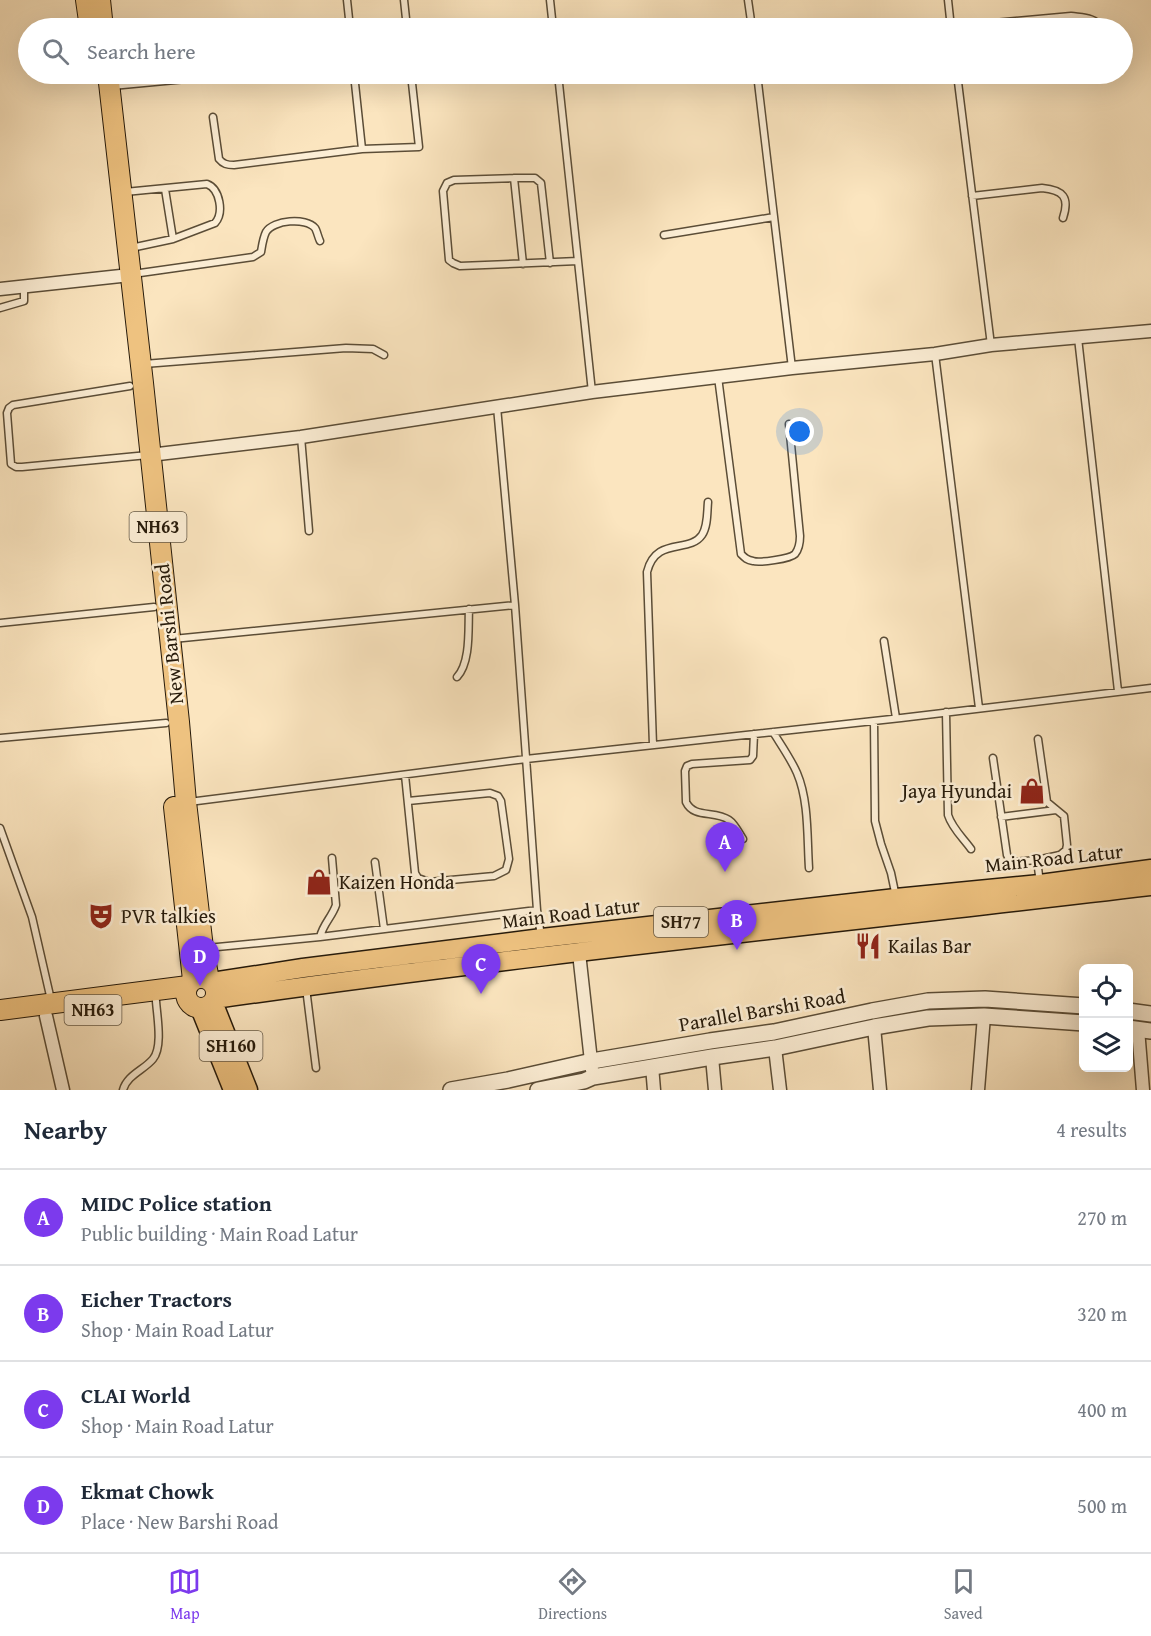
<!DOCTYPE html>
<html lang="en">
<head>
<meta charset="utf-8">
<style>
  body { margin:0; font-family:"Gentium Book Plus",serif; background:#f6f6f7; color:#1f2937 }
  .controls { position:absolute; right:18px; bottom:18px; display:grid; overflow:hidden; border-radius:9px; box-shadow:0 6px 24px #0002 }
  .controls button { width:54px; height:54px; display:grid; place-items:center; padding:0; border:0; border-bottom:2px solid #e0e1e3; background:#fff; color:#1f2937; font:30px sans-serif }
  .you { position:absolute; left:800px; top:432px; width:21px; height:21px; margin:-15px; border:4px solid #fff; border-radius:50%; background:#1a73e8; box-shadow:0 0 0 9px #1a73e833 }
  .badge { display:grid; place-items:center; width:39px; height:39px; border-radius:50%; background:#7c3aed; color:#fff; font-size:20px; font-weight:700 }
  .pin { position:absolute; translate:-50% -50px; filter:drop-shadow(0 2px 3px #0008) }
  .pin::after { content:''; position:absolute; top:32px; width:21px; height:18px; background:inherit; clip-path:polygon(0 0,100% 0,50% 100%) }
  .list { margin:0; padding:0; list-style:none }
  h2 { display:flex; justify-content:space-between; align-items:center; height:78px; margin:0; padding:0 24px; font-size:26px }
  h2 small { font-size:20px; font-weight:400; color:#747a83 }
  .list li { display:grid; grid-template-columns:39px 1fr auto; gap:18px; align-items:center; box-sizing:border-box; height:96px; padding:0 24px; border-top:2px solid #e0e1e3 }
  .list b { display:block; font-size:22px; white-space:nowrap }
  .list p { margin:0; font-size:20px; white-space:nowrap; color:#747a83 }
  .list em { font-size:20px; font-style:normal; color:#747a83 }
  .icon { flex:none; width:33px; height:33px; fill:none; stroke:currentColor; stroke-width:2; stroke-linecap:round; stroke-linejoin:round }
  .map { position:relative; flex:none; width:1151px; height:1090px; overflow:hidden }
  .search { position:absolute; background:#fff; box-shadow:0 6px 24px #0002; left:18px; right:18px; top:18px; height:66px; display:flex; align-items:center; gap:15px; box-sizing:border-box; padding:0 21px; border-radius:33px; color:#747a83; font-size:22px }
  .sheet { height:462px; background:#fff }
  nav { display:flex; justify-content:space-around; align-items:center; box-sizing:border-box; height:84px; border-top:2px solid #e0e1e3; background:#fff; font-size:16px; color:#747a83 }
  nav a { display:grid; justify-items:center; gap:3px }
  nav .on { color:#7c3aed }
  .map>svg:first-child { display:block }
</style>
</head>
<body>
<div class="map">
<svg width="1151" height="1090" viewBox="0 0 1151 1090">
  <rect width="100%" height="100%" fill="#fbe5bf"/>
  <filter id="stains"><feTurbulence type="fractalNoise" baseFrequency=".00333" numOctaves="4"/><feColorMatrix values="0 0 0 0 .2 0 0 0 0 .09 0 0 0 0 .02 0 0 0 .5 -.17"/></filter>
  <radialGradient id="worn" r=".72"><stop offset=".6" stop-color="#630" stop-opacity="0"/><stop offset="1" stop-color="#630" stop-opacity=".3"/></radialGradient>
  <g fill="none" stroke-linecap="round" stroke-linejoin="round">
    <g stroke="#5b4d37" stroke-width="9">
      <path id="service" d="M347,0L350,28
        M404,0L407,28
        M550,0L553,28
        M748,0L752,28
        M948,0L951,28
        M951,27L1071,16C1086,18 1093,17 1103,28
        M354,74L362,149L419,147L411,74
        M558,74L592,392
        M757,74L792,368
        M957,74L991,345
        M112,86L239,74
        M213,117L219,159C223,164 227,165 234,165L362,149
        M514,178L454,180L447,183L443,191L449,260L453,263L460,266L578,261
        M165,189L173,239
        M125,192L207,184C220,189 224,213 215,223L173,239L131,248
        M972,196L1042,188C1063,190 1070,197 1063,218
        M664,235L774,217
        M523,264L514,178H535L541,183L550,263
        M133,274L253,257L261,252C262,246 263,238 266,232C273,220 306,217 315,228C317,231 318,237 320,241
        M0,308L24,301V287
        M1078,338L1118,691
        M935,354L979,708
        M144,364L346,348L373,349L384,355
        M718,377L741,554C745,558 747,560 753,561C759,563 790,559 795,554C799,549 800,542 800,536L789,424
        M130,386L13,405L9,408L7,413L11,464L16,467H22L148,455
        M497,407L515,605L537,910L541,936
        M301,437L309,531
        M0,623L154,607
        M173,639L515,605
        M884,641L896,718
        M457,677C471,662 468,628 469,609
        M946,712L948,815C952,828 963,838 971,849
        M874,721L875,821L881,844L891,873L896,897
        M773,732C781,745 791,759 797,773C809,801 807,838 809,868
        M0,738L166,723
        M653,745L647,572C656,536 689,554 702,535C708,526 707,512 708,502
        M993,758L1007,855L1010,861L1013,862L1037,860L1060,855L1066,850L1067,845L1064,816L1047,802L1038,739
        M405,775L415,873L418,878L429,882L494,876L506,870L509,859L501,801L498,796L490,793L408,801
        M189,802L526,759L901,718L1151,688
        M1001,817L1056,810
        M0,828L32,917L51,1000
        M743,839C739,833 735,824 729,820C715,810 694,819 686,802L685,771L687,766L692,764L750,760L753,756L754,734
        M1037,860L1040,883
        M375,862L384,929
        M320,937C323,924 332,917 336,905L332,858
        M207,948L320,937L537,910
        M306,988L316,1068
        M123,1090C127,1075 144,1070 153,1059C163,1047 157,1016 156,1001"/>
    </g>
    <g stroke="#5b4d37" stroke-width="15">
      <path id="minor" d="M0,289L130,275
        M150,455L301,437L592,392L792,368L935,354L991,345L1151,331
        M579,953L592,1070
        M46,1016L63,1090
        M874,1027L880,1090
        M1138,1029L1143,1090
        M775,1048L780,1090
        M712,1057L715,1090
        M652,1066L654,1090
        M978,1090L984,1016"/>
    </g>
    <g stroke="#5b4d37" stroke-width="18">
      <path id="tertiary" d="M1128,1011L1151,1014
        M1128,1028L1151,1031
        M451,1090L508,1080L592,1061L710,1041L774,1032L872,1011L928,1001L985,999L1084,1006
        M538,1090L584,1081L593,1077L712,1057L775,1048L874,1027L928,1018L984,1016L1084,1023"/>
    </g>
    <g stroke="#261a0a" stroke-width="21">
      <path id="primary" d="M212,982L303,968L542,938L896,898L1040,884L1151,869
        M215,999C526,955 839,923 1151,886
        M213,1002L248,1090
        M200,1008L233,1090"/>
    </g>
    <g stroke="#261a0a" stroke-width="22">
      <path id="trunk" d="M86,0L90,28
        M100,0L103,28
        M108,74L143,383L179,722L186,802L203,948L209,980
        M174,807L193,980
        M186 993a15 15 0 1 1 30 0a15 15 0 1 1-30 0Z
        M0,1010L188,986"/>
    </g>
    <use href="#service" stroke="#fceed5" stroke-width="6"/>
    <use href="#minor" stroke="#fceed5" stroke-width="12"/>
    <use href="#tertiary" stroke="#fceed5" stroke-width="15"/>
    <use href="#primary" stroke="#eec280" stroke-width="18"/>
    <use href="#trunk" stroke="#eec280" stroke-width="20"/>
  </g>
  <defs>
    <g id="shop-bare" transform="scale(2.07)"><path d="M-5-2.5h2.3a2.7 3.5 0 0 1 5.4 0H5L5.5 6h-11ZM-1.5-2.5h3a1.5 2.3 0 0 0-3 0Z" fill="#8f2418" stroke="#fceed5" stroke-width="2.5" paint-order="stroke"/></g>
    <g id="theatre-bare" transform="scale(2.07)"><path d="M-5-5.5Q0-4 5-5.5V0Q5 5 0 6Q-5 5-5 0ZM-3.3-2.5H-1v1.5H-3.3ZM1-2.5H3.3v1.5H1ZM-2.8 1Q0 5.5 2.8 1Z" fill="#8f2418" stroke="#fceed5" stroke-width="2.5" paint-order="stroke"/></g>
    <g id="restaurant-bare" transform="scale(2.07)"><path d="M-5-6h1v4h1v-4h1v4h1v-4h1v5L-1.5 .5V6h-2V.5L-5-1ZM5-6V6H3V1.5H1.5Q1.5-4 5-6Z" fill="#8f2418" stroke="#fceed5" stroke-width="2.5" paint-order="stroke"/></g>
  </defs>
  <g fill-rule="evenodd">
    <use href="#shop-bare" x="1032" y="791"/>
    <use href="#shop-bare" x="319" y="882"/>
    <use href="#theatre-bare" x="101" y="916"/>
    <use href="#restaurant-bare" x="868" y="946"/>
  </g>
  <g text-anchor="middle" stroke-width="5" stroke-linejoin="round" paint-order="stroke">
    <g fill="#fceed5" stroke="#665a47" stroke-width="1.5">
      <rect x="129.5" y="512" width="57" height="30" rx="4.5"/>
      <rect x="654" y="907" width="54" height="30" rx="4.5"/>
      <rect x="64.5" y="995" width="57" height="30" rx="4.5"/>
      <rect x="199.5" y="1031" width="63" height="30" rx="4.5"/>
    </g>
    <g font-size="18" font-weight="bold" fill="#261a0a">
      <text x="158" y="533">NH63</text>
      <text x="681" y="928">SH77</text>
      <text x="93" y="1016">NH63</text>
      <text x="231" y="1052">SH160</text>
    </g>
    <g font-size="20" fill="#261a0a" stroke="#fceed5">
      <text transform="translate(169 634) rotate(-96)" y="7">New Barshi Road</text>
      <text transform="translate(1054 858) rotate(-6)" y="7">Main Road Latur</text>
      <text transform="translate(571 913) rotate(-7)" y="7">Main Road Latur</text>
      <text transform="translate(762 1010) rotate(-10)" y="7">Parallel Barshi Road</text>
    </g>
    <g font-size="20" fill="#261a0a" stroke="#fceed5" text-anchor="start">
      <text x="1012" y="798" text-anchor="end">Jaya Hyundai</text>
      <text x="339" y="889">Kaizen Honda</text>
      <text x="121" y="923">PVR talkies</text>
      <text x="888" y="953">Kailas Bar</text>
    </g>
  </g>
  <rect width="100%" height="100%" filter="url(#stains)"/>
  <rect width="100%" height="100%" fill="url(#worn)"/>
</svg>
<div class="controls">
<button><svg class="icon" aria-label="locate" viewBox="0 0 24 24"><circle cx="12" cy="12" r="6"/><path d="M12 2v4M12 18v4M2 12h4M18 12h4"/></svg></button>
<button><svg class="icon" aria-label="layers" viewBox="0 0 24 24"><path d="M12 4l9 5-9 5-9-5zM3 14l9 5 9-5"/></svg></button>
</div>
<div class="you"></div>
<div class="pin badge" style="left:725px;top:872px">A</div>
<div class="pin badge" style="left:737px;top:950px">B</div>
<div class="pin badge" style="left:481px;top:994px">C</div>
<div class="pin badge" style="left:200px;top:986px">D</div>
<div class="search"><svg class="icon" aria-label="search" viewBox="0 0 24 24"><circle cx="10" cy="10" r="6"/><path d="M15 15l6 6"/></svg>Search here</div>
</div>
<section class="sheet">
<h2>Nearby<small>4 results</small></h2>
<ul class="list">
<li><span class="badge">A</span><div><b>MIDC Police station</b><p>Public building · Main Road Latur</p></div><em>270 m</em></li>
<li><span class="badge">B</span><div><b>Eicher Tractors</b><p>Shop · Main Road Latur</p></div><em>320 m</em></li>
<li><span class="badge">C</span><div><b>CLAI World</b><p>Shop · Main Road Latur</p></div><em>400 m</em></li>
<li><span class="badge">D</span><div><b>Ekmat Chowk</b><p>Place · New Barshi Road</p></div><em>500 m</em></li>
</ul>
</section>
<nav>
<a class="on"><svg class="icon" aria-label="map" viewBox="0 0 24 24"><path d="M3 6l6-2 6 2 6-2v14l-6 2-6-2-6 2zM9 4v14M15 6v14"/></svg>Map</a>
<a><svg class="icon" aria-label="directions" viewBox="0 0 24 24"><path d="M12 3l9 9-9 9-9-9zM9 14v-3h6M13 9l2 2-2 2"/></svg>Directions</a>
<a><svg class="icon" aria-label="saved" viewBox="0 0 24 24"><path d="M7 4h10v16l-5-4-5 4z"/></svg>Saved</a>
</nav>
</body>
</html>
